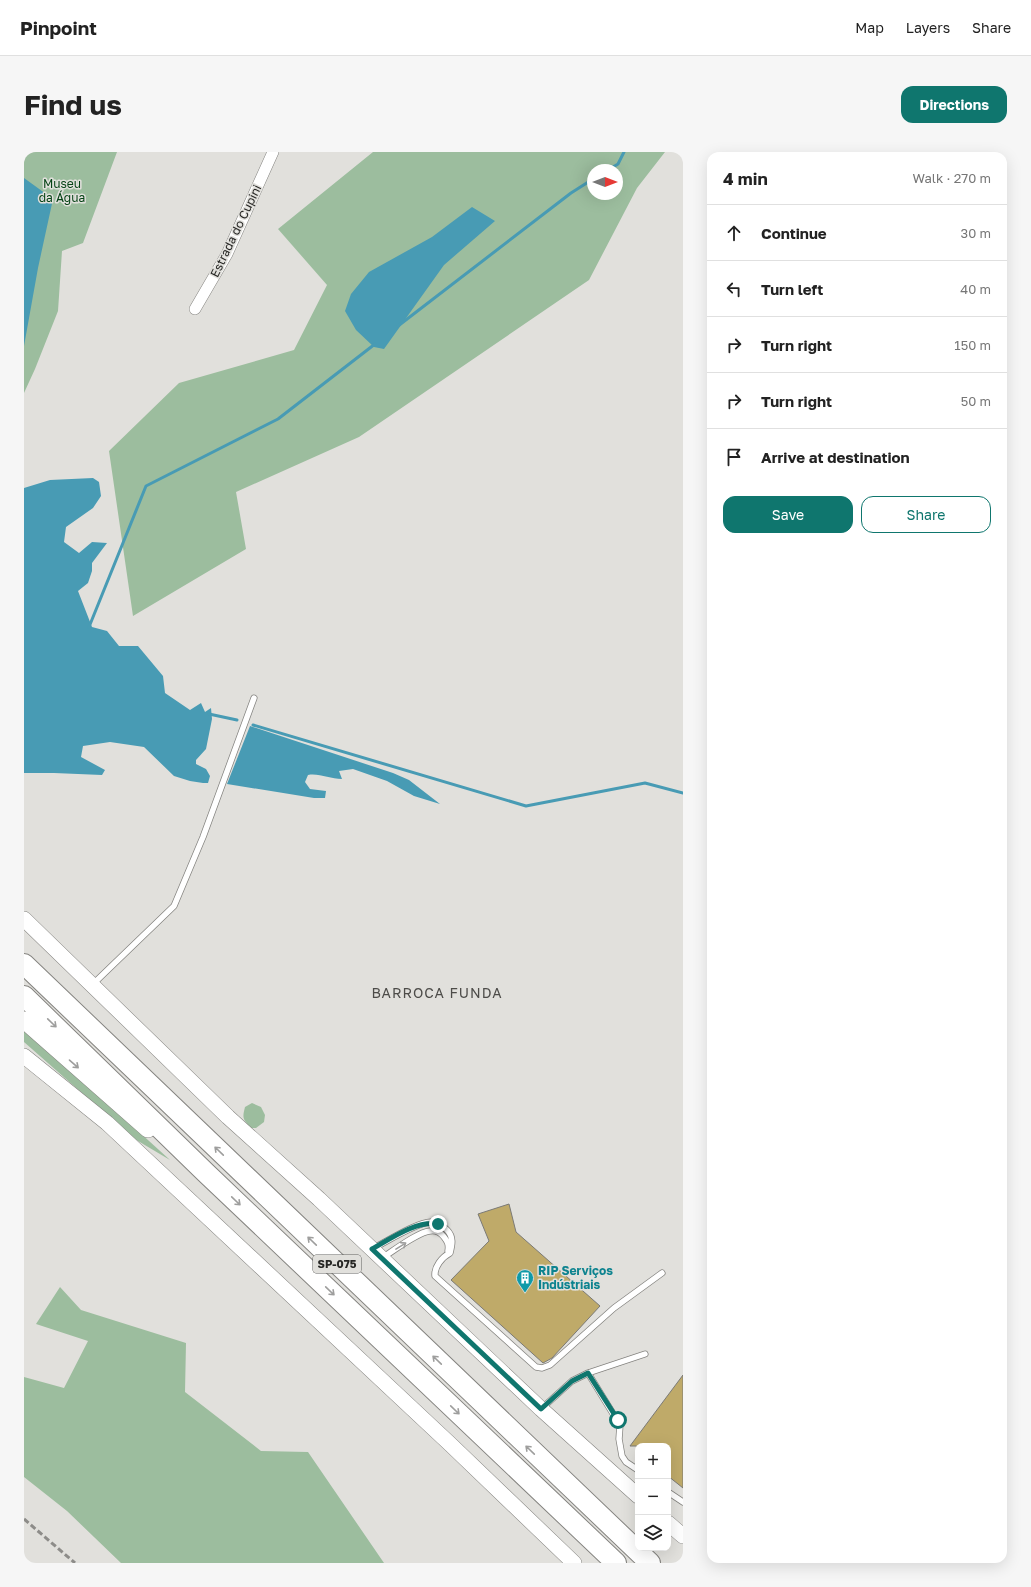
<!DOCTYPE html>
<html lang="en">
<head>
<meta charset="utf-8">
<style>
  body { margin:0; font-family:"Golos Text",sans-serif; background:#f6f6f6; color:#222 }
  .controls { position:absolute; right:12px; bottom:12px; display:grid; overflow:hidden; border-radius:8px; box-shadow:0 4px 16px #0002 }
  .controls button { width:36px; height:36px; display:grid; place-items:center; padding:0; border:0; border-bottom:1px solid #e0e0e0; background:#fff; color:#222; font:20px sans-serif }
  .compass { position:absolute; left:563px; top:12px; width:36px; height:36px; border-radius:50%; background:#fff; box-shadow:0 4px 16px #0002; rotate:90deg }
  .stop { position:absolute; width:12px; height:12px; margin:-9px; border:3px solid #0f766e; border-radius:50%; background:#fff }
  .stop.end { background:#0f766e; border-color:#fff; box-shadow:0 1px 4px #0008 }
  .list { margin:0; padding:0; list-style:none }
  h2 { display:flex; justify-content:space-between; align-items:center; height:52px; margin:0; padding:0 16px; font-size:17px }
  h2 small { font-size:13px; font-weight:400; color:#767676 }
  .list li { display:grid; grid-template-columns:26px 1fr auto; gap:12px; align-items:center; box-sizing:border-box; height:56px; padding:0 16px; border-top:1px solid #e0e0e0 }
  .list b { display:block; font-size:15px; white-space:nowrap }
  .list em { font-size:13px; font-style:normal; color:#767676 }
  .actions { display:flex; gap:8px; padding:12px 16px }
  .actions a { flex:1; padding:9px 0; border:1px solid #0f766e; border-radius:12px; text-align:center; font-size:14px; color:#0f766e }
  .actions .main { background:#0f766e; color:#fff }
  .icon { flex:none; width:22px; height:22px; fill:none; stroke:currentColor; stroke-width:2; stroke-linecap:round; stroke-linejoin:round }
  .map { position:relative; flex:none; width:659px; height:1411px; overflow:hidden; border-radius:12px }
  header { display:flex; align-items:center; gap:24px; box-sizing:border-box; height:56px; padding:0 20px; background:#fff; border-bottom:1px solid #e0e0e0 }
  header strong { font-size:19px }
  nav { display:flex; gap:22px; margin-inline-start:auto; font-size:14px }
  .intro { display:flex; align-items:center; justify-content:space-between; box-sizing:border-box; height:96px; padding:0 24px }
  h1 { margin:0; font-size:28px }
  .button { padding:10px 18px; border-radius:12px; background:#0f766e; color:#fff; font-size:14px; font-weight:700 }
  main { display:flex; gap:24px; padding:0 24px }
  aside { flex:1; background:#fff; border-radius:12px; box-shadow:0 4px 16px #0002 }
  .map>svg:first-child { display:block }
</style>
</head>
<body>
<header>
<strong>Pinpoint</strong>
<nav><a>Map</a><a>Layers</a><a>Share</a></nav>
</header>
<div class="intro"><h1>Find us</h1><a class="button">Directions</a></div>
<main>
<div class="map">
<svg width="659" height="1411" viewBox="0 0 659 1411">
  <rect width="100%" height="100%" fill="#e1e0dc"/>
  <path fill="#9cbd9e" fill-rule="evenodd" d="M0,0H93L59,91L38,99L34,159L11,217L0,241Z
    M349,0H641L613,36L565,128L335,285L212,340L222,397L109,464L85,299L155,231L270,198L303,133L254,77ZM569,18H593V42H569Z
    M0,879L60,930L146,1008L109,986L0,890Z
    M228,951L237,955L241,963L240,970L232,976H227C219,967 218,967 221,955Z
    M36,1135L57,1158L162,1191L161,1240L237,1299L284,1300L360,1411H97L43,1359L0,1325V1225L40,1236L64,1189L12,1172Z"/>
  <path fill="#489bb4" d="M0,26L29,47L14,116L0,194Z
    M448,55L471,69L420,113L360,197L350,195L332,178L321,159L327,142L345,120L408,85Z
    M69,326L75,330L77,344L69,356L42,375L40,390L55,401L68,390L83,391L68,411V419L64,431L54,439L68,475L83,479L95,494H114L139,524L141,541L166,558L177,551L181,560L187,556L188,567L182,597L172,608V612L182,617L186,624L184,631H179L166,629L150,624L120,595L86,590L59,594L57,605L81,618L78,623L30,621H0V336L26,328Z
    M226,574L369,621L385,628L416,652L390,644L363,629L329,617L315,619L318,627C306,627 295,621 284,623L281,630L286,637L302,639L301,646H290L203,632Z"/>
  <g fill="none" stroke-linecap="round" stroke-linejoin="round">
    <path stroke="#489bb4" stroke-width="3" d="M584,18L594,12L600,0
      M374,174L547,41L569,27
      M65,475L122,334L254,267L351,192
      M185,562L213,568
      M229,573L502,654L621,631L659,641"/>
  </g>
  <path fill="#bfaa69" stroke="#7b7a76" d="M485,1052L492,1080L576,1154L528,1206L519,1211L427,1128L465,1089L454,1062Z
    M659,1223V1336L644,1324V1294H606Z"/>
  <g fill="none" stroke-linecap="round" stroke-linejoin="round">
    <g stroke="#858480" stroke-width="7">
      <path id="service" d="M68,833L150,754L179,685L230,546
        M348,1097C362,1090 393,1070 407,1070C413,1070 419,1074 423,1078C430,1085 428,1093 426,1101C418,1105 410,1115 411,1124L512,1215L518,1216L526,1213L590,1156L638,1121
        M358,1106C369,1099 394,1080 406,1079C412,1078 417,1081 420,1085C424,1090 425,1093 424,1099
        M564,1221L596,1273L595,1287L598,1304L602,1310L614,1318
        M517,1257L548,1229L564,1221L621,1202
        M644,1340L659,1350"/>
    </g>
    <g stroke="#858480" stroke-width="12">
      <path id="minor" d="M171,157L203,102L249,0"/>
    </g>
    <g stroke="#858480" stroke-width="16">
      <path id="secondary" d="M0,767L204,965L295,1047L517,1257L614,1344
        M0,904L83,971L426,1292L550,1411
        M644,1371L659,1384"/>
    </g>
    <g stroke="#858480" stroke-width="18">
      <path id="primary" d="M0,868L124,977"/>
    </g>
    <g stroke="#858480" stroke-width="22">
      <path id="motorway" d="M0,812L626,1411
        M0,844L182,1021L592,1411"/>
    </g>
    <use href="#service" stroke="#fff" stroke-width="5.5"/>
    <use href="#minor" stroke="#fff" stroke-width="11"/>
    <use href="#secondary" stroke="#fff" stroke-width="15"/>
    <use href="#primary" stroke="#fff" stroke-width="17"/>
    <use href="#motorway" stroke="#fff" stroke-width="20"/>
    <path stroke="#8d8c89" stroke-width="3" stroke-dasharray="6 3" stroke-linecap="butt" d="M0,1367L51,1411"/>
  </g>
  <defs><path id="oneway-shaft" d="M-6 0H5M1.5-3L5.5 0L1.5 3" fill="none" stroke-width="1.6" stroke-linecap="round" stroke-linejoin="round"/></defs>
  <g stroke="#9e9e9d">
    <use href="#oneway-shaft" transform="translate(28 871) rotate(44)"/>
    <use href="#oneway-shaft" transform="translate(50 912) rotate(41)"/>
    <use href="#oneway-shaft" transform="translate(195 999) rotate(-136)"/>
    <use href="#oneway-shaft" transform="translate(212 1049) rotate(44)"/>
    <use href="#oneway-shaft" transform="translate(288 1089) rotate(-136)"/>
    <use href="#oneway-shaft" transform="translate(377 1094) rotate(-32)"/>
    <use href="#oneway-shaft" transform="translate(306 1139) rotate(44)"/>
    <use href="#oneway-shaft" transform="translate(413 1208) rotate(-136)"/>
    <use href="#oneway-shaft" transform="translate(431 1258) rotate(44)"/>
    <use href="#oneway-shaft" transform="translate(506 1298) rotate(-136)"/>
  </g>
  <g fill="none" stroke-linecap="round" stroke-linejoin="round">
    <path stroke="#0f766e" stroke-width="5" d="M414,1072C393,1068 366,1087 348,1097L517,1257L548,1229L564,1221L594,1268"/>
  </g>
  <defs>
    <g id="building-pin" transform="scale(0.9)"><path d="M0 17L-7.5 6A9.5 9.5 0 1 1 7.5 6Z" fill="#0f9aa8" stroke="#e1e0dc"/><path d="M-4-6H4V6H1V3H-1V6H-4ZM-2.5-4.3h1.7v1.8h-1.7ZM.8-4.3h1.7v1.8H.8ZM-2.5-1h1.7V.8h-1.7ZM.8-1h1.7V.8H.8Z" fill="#fff"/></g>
  </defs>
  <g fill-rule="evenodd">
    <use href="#building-pin" x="501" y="1126"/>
  </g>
  <g text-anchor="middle" stroke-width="3" stroke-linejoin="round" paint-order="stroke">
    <rect fill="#e1e0dc" stroke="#5f5e5c" stroke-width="1" x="289" y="1103" width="48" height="18" rx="3"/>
    <g font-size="11" font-weight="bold" fill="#272725">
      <text x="313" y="1116">SP-075</text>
    </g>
    <g font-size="12" fill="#074417" stroke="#e1e0dc">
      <text x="38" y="36">Museu<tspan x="38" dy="14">da Água</tspan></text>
    </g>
    <g font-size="12" fill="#272725" stroke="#e1e0dc">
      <text transform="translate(212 79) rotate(-64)" y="4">Estrada do Cupini</text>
    </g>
    <g font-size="12" font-weight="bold" fill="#0d838f" stroke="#e1e0dc" text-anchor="start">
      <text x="514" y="1123">RIP Serviços<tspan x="514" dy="14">Indústriais</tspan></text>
    </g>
    <g font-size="14" letter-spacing="1" fill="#4d4c49" stroke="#e1e0dc">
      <text x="413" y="846">BARROCA FUNDA</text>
    </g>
  </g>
</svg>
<div class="controls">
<button>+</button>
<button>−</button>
<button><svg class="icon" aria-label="layers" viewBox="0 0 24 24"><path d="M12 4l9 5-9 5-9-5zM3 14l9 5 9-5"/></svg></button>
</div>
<svg class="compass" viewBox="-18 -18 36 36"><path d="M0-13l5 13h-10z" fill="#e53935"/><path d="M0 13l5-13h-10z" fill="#767676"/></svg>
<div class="stop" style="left:594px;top:1268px"></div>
<div class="stop end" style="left:414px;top:1072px"></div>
</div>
<aside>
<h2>4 min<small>Walk · 270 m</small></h2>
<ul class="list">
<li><svg class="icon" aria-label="ahead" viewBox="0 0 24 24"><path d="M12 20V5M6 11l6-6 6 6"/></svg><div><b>Continue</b></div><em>30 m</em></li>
<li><svg class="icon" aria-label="left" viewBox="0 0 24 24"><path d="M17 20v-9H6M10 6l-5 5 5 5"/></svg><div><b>Turn left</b></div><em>40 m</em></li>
<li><svg class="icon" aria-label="right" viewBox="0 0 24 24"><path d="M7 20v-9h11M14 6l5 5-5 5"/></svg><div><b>Turn right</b></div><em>150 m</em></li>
<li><svg class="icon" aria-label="right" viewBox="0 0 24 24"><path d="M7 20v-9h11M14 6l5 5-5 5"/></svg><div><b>Turn right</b></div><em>50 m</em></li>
<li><svg class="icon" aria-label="arrive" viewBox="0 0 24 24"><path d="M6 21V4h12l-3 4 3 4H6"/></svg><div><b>Arrive at destination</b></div></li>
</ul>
<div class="actions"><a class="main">Save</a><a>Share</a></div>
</aside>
</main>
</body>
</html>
